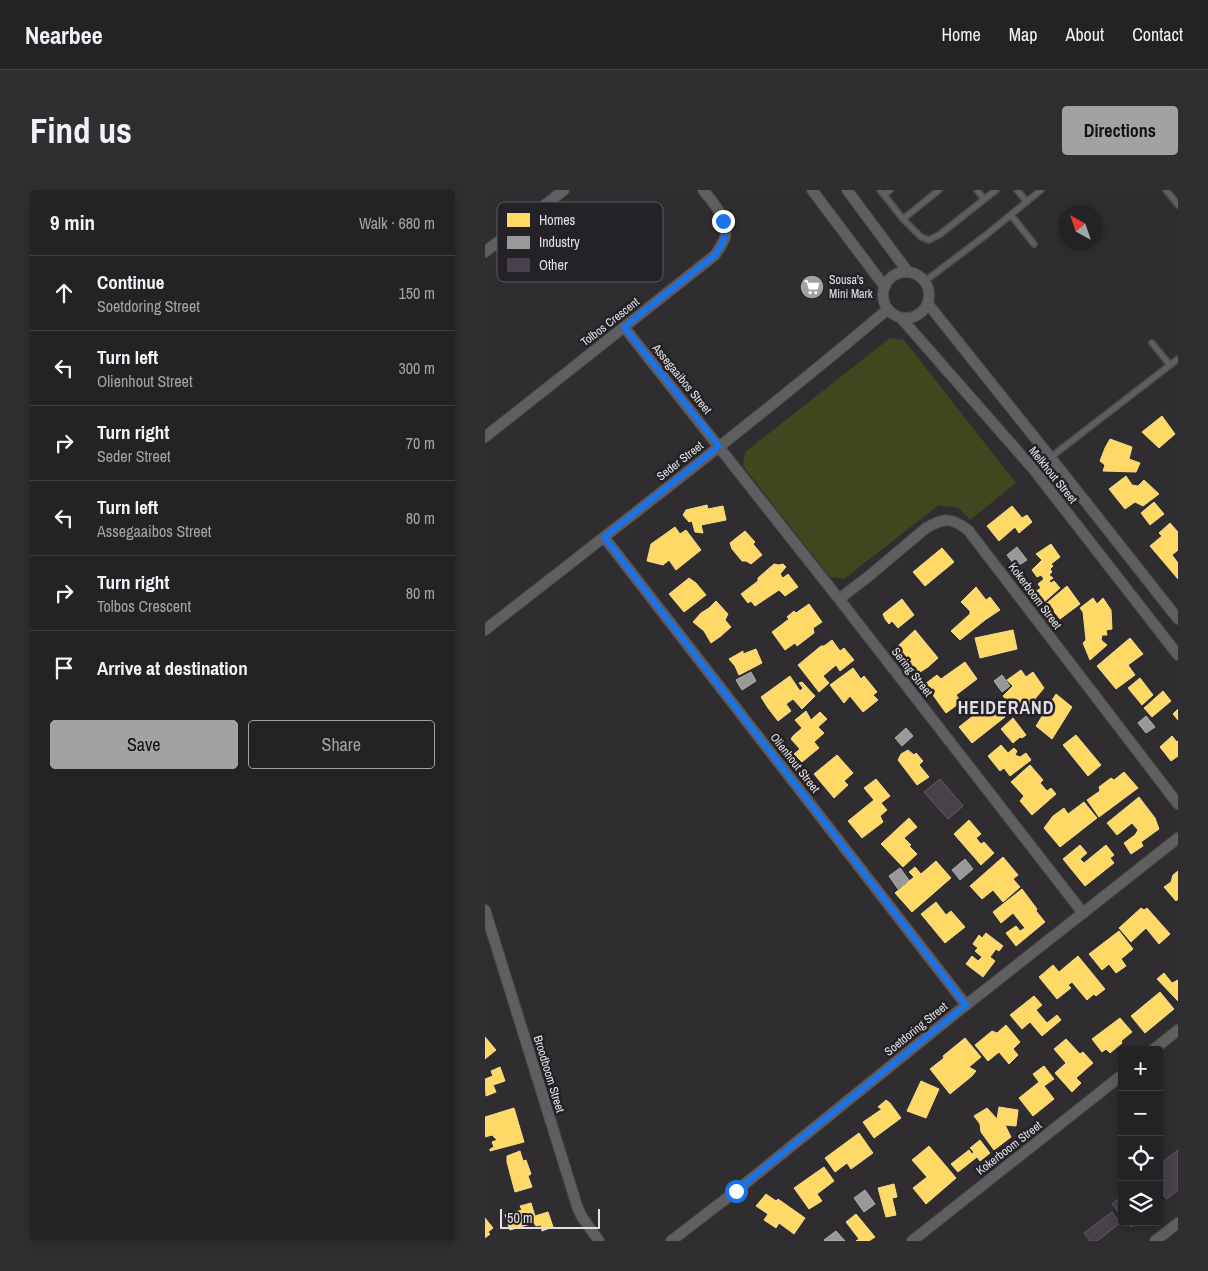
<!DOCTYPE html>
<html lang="en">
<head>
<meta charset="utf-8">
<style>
  body { margin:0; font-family:"Archivo Narrow",sans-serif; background:#2f2f31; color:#f1f3f6 }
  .controls { position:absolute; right:15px; bottom:15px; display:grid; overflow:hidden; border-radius:5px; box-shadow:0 2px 12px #0003 }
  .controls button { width:45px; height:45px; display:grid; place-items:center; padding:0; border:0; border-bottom:1px solid #403f41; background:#232224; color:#f1f3f6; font:25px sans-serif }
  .compass { position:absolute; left:573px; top:15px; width:45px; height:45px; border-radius:50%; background:#232224; box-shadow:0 2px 12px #0003; rotate:320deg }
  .scale { position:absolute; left:15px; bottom:12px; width:100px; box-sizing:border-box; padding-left:5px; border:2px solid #e2e0e3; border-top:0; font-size:14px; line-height:18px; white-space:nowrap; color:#e2e0e3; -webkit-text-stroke:4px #252227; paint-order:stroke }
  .stop { position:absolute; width:15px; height:15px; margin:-11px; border:4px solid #1a73e8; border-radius:50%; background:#fff }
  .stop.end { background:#1a73e8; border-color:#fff; box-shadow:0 1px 5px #0008 }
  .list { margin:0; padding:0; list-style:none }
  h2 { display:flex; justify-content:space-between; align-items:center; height:65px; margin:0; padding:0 20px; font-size:21px }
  h2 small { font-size:16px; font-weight:400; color:#a3a4a6 }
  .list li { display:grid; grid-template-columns:32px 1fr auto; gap:15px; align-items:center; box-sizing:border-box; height:75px; padding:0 20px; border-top:1px solid #403f41 }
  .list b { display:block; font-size:19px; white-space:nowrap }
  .list p { margin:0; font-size:16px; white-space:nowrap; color:#a3a4a6 }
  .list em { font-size:16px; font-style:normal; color:#a3a4a6 }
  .actions { display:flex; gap:10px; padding:15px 20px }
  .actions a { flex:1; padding:11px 0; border:1px solid #a3a1a4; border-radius:5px; text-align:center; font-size:18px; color:#a3a1a4 }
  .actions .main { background:#a3a1a4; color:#111 }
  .icon { flex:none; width:28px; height:28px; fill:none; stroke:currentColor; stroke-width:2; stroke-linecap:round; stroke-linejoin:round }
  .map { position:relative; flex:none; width:693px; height:1051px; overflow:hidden; border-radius:5px }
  header { display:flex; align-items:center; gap:30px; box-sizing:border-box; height:70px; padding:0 25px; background:#232224; border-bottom:1px solid #403f41 }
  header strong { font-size:24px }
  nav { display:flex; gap:28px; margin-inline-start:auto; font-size:18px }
  .intro { display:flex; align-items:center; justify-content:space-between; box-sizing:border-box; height:120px; padding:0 30px }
  h1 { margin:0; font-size:35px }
  .button { padding:12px 22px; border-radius:5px; background:#a3a1a4; color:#111; font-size:18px; font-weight:700 }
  main { display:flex; gap:30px; padding:0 30px }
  aside { flex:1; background:#232224; border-radius:5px; box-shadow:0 2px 12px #0003 }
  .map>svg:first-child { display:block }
</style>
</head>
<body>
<header>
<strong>Nearbee</strong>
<nav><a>Home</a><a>Map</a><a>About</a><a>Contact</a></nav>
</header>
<div class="intro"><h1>Find us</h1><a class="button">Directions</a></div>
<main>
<aside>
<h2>9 min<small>Walk · 680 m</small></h2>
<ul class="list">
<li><svg class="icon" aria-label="ahead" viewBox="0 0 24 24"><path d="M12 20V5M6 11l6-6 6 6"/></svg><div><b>Continue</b><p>Soetdoring Street</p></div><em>150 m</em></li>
<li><svg class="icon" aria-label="left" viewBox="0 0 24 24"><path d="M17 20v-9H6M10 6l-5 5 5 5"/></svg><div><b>Turn left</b><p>Olienhout Street</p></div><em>300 m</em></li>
<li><svg class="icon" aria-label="right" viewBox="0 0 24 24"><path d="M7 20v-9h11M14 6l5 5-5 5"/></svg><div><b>Turn right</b><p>Seder Street</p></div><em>70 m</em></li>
<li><svg class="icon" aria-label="left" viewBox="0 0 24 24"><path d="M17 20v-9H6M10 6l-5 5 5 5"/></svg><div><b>Turn left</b><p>Assegaaibos Street</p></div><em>80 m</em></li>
<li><svg class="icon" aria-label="right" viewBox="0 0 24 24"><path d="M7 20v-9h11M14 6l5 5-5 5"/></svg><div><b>Turn right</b><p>Tolbos Crescent</p></div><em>80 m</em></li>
<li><svg class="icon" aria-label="arrive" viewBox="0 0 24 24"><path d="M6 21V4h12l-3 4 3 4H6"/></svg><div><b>Arrive at destination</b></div></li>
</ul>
<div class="actions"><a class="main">Save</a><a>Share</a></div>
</aside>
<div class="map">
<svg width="693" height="1051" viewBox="0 0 693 1051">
  <rect width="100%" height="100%" fill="#2f2d30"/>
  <path fill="#42461e" d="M405,148L419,150L531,293L485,330L474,318L454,315L359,389L345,387L258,276L260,262Z"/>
  <path fill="#ffd966" stroke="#f6db8c" d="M677,226L690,244L674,258L657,242Z
    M625,249L647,257L644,269L655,273L651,282L618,281L620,275L615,271L620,258Z
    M641,286L647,295L653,296L659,290L674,304L658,316L650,312L640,319L624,299Z
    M669,312L679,324L665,335L656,323Z
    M222,315L223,319L238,316L241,330L216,335L218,343L210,342L207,331L204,332L198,325L201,320Z
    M527,316L537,328L542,325L547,332L534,343L530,337L514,351L502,336Z
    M685,333L693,342V360L687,365L693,373V389L665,356L677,346L674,343Z
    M190,337L195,344L201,340L216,360L191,380L184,370L178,375L162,371L166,354Z
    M260,341L270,352L268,354L277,365L266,374L261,371H257L247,359L245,353Z
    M566,354L575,367L566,374L568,376L565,379L567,382L564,385L568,388L564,391L566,393L569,391L575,398L558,413L550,402L556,398L553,394L559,389L556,385L552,387L547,380L557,370L551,364Z
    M457,358L469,372L440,396L428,382Z
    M289,374L294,375L298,374L301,377L295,384L298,388L303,384L313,397L300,406L294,400L270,416L266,411L263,413L256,404L273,391V388Z
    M204,388L211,393L221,405L199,422L184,404Z
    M582,396L595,414L575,429L562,413Z
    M491,397L501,410L505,407L515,420L500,430L475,450L466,441L485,424V421L476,412Z
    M608,408L612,414L618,408L626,420L627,439L621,440L622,445H617L616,450L622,455L605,470L598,453L601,450L598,422L595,418Z
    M417,409L429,425L413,438L407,431L404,434L400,429L398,424Z
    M231,411L243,424L240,430L246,437L236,446L226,453L219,441L208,432L216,423L224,418Z
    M324,414L337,432L328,438L329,443L312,456L310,453L300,460L287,442L304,429L302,427L309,421L311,423Z
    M430,440L453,468L443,477L432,484L412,457Z
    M528,440L532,459L495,468L490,448Z
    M645,448L658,464L643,475L650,485L631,499L612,476Z
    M347,450L355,461L359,458L369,470L355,481L351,475L338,486L344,493L334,502L313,475L336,456H339Z
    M271,459L277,473L254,485L250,476L244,469L258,461V464Z
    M480,472L492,489L471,505L476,512L461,523L440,494L452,485L456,489Z
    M368,478L376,489L379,486L392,502L388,505L393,510L378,522L365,506L359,513L345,495Z
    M536,480L541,487L548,482L559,498L549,510L541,516L529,519L518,506L528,496L522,490Z
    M305,486L315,501L318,498L314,493L317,492L330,506L317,519L308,509L301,514L306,521L293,531L283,518L276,507Z
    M655,488L668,505L657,515L643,498Z
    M678,501L686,511L667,527L659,518Z
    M571,504L587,517L567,549L551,536Z
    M507,511L520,527L487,553L474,537Z
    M693,519V530L688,524Z
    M321,521L326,530L335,522L342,529L333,537L339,543L329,552L334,558L317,572L309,564L315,559L306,549L308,546L317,538L310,530Z
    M528,528L541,545L537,548L535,547L528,553L516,539Z
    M591,545L616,575L603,586L578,555Z
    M687,546L692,552L693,551V566L686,571L675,557Z
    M516,555L523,563L529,558L532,561L530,565L535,567L541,563L546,570L525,586L519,578L515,581L503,566Z
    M423,560L429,565L431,563L438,571L434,575L444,587L432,595L413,570L416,564Z
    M352,565L368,583L359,591L363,595L349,608L329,584Z
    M545,575L558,590L555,593L562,601L566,598L571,604L547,625L535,611L539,606L526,592Z
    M639,582L653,598L614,627L602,610L615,601L614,597L626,588L629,590Z
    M391,589L405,606L396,613L402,620L395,626L398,632L377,648L363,631L389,610L379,598Z
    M654,607L670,628L674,639L656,652L658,656L646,664L639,653L650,645L653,640L647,633L632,645L622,633Z
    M599,612L612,628L575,657L559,638L568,626L579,618L583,624Z
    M424,628L432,637L419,648L426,655L424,656L432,664L418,677L396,654Z
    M484,630L496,644L491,648L496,654L499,652L509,663L496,675L469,644Z
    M595,655L602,663L595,669L599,673L621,655L629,665L625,668L629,673L600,696L578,669Z
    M518,667L533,685L528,689L535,697L518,712L508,700L497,709L485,696Z
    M451,671L466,688L427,722L410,703L429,687L424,682L430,677L436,684Z
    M693,681V709L691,711L679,697L686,692L688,685Z
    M537,699L552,719L551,721L560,732L531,756L521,743L531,736L535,741L540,738L528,723L516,733L508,722Z
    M451,712L461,725L466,721L480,737L460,753L436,724Z
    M656,718L659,720L662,718L685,744L674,754L661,738L646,752L634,738Z
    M634,741L648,759L636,769L641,776L631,783L624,774L617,780L604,764Z
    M501,743L518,756L514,761L511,759L505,767L510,771L498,787L481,774L487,766L493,771L497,767L490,761L493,758L488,754L494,745L497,748Z
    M593,766L620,799L611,806L609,804L602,810L587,792L583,795L586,798L572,809L554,787L568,775L574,782Z
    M679,783L687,793L693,790V811L672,789Z
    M675,802L689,819L660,843L646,826Z
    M549,806L557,815L551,820L562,833L572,825L576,830L557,846L545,832L537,839L525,825Z
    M635,828L647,842L636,851L637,853L625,863L621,859L617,862L607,849Z
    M521,835L535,852L528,859L533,865L524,874L514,862L503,871L490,855L507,841L512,843Z
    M0,847L11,860L0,869Z
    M480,848L496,867L484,877L491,881L487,886L465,904L445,879L459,868L458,866Z
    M581,849L595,864L598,862L608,873L591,888L596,893L587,902L570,883L581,873L569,859Z
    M559,876L569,889L559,896L569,909L548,926L534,908L554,892L548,884Z
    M15,877L20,891L8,895L11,902L1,906L0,889L8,886L6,881Z
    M436,891L454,899L441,928L422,921Z
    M401,910L405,913L416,928L389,948L378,932L397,919L393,917Z
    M514,917L533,920L531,936L520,935L526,947L509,960L496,942L495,934L489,926L502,918L512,929Z
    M29,918L39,952L5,961V959L9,957L7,952L12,950L7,945L0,947V927Z
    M374,943L388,963L366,979L362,973L350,982L340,968Z
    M495,950L505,963L495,971L492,967L473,982L466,974L484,960L487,964L489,962L485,958Z
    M444,956L471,988L441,1014L428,998L442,987L427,970Z
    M35,961L38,971L41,970L46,984L43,986L47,997L30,1002L22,972V966Z
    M339,977L349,991L332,1004L337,1011L324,1019L309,998Z
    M409,994L412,1007L407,1008L411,1025L401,1027L393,998Z
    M281,1004L291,1011L293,1009L320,1028L309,1044L294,1033L291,1038L279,1030L283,1024L271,1016Z
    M46,1013L50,1026L63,1022L68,1037L57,1041L56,1035L51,1036L49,1033L25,1040L20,1025L37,1020L35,1016Z
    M371,1024L390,1047L384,1051H371L374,1049L361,1032Z
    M0,1028L8,1038L3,1042L5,1044L0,1048Z"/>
  <path fill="#999" stroke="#afaeaf" d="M532,357L542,370L531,377L522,365Z
    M266,482L271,491L257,500L251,490Z
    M517,485L525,496L517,502L509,491Z
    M661,526L670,537L661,543L653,533Z
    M421,538L428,546L417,556L410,548Z
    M480,669L488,679L475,690L467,680Z
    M415,678L424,690L413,699L404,686Z
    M380,1000L390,1014L379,1022L369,1008Z
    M351,1041L360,1051H340L339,1050Z"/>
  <path fill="#48414c" stroke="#605f62" d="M455,589L478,616L463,629L439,602Z
    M693,960V1000L682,1009L674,1000V975Z
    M637,1006V1026L627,1014Z
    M627,1022L635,1033L612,1051H605L599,1043Z
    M642,1032H652L646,1037Z"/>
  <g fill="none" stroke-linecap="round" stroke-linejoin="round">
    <g stroke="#4c4a4c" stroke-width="8">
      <path id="lane" d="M395,0L418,29L436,47L444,50L454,45L511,0
        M492,0L499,9
        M532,0L542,12
        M681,0L693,15
        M399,5L405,0
        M526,25L549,54
        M418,29L454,0
        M440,91L501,45L556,0
        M667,153L685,175
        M549,280L693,169"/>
    </g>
    <g stroke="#4c4a4c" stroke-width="12">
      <path id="street" d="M327,0L400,97
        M362,0L423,82
        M0,62L79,0
        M398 105a23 23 0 1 1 46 0a23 23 0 1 1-46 0Z
        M443,114L566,268L693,429
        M416,128L549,280L693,465
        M139,137L354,409L598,723
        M0,247L230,65C234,59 238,54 240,47C244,30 228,12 218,0
        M119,347L481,815
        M354,409L384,386L441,338C459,328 466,327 483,340L693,614
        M0,440C135,334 272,230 403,119
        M0,720L93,1019L97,1027L114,1051
        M668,860L693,840
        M186,1051L251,1001L481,815L598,723L693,648
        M427,1051L637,885
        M670,1051L693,1033"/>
    </g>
    <use href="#lane" stroke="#5f5e60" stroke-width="5"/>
    <use href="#street" stroke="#5f5e60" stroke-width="10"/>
  </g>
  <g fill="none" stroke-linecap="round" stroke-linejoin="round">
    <path stroke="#1a73e8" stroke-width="6" d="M238,31C241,47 240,51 230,65L139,137L234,256L119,347L481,815L251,1001"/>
  </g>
  <defs>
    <g id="supermarket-disc" transform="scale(1.25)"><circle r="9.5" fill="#a3a1a4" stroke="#252227"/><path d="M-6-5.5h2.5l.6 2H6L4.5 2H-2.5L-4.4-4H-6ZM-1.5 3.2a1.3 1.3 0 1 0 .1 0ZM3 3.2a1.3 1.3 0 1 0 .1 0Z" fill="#fff"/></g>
  </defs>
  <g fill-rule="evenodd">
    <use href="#supermarket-disc" x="327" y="97"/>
  </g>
  <g text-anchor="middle" stroke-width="5" stroke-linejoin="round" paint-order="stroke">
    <g font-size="12" fill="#e2e0e3" stroke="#252227" text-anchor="start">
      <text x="344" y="94">Sousa's<tspan x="344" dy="14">Mini Mark</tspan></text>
    </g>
    <g font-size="12" fill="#e2e0e3" stroke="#252227">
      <text transform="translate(125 132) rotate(-38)" y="4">Tolbos Crescent</text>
      <text transform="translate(197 189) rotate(51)" y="4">Assegaaibos Street</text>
      <text transform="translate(195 271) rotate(-38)" y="4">Seder Street</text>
      <text transform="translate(568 285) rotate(51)" y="4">Melkhout Street</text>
      <text transform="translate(550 406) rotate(53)" y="4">Kokerboom Street</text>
      <text transform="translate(427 482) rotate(52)" y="4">Sering Street</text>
      <text transform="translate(310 573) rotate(52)" y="4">Olienhout Street</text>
      <text transform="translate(431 839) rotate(-39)" y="4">Soetdoring Street</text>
      <text transform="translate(64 884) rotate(73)" y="4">Broodboom Street</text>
      <text transform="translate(524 958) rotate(-38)" y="4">Kokerboom Street</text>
    </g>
    <g font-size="18" font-weight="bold" letter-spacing="1" fill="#e1dde4" stroke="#252227">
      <text x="521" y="524">HEIDERAND</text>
    </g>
  </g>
  <rect x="12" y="12" width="166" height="80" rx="8" fill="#252227" stroke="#5e5b5f" stroke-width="1"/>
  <rect x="22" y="23" width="23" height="14" fill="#ffd966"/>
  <rect x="22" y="46" width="23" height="13" fill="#999"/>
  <rect x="22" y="68" width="23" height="14" fill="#48414c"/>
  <g font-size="14" fill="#e2e0e3">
    <text x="54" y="35">Homes</text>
    <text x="54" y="57">Industry</text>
    <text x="54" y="80">Other</text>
  </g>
</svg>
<div class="controls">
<button>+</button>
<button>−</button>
<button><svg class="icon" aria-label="locate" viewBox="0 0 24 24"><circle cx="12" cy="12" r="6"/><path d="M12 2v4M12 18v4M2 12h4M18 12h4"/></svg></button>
<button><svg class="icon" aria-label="layers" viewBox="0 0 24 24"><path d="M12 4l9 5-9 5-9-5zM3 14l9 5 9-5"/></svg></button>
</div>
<svg class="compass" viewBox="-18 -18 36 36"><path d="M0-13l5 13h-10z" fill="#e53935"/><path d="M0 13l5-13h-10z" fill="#a3a4a6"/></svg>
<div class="scale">50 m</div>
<div class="stop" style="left:251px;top:1001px"></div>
<div class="stop end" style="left:238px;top:31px"></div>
</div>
</main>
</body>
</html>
